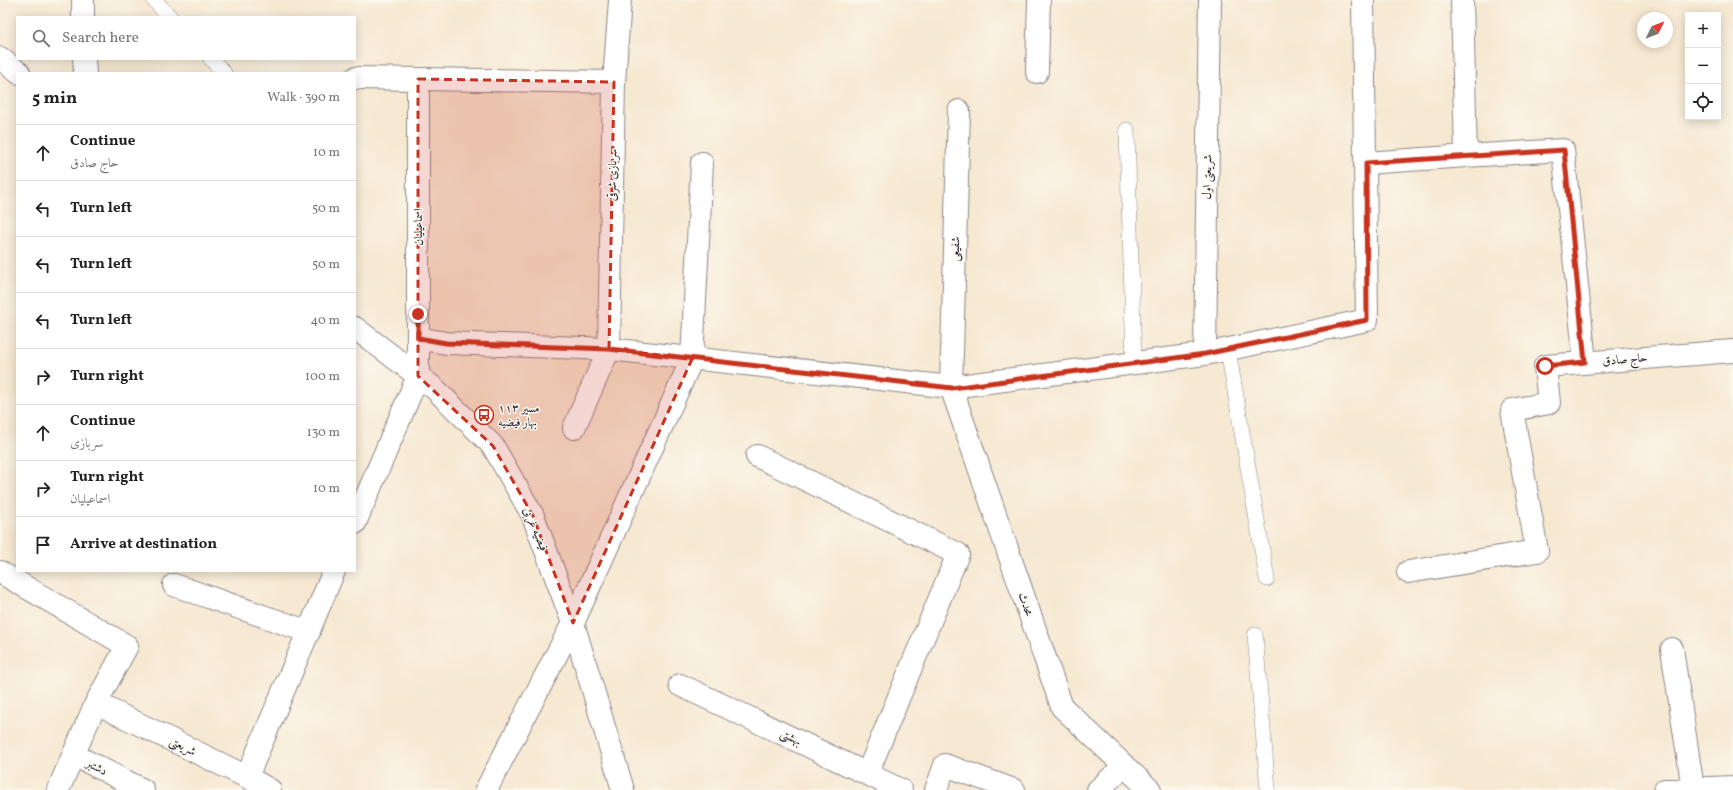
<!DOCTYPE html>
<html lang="en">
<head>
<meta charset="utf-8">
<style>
  body { margin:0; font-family:Vollkorn,Amiri,serif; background:#f6f6f6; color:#222 }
  .controls { position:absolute; right:12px; top:12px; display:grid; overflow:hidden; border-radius:0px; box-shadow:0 2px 10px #0003 }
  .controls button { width:36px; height:36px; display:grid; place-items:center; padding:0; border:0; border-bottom:1px solid #e0e0e0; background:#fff; color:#222; font:20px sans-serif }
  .compass { position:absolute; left:1637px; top:12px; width:36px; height:36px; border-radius:50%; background:#fff; box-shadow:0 2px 10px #0003; rotate:47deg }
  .stop { position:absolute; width:12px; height:12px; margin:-9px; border:3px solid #c8321e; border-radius:50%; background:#fff }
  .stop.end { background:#c8321e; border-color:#fff; box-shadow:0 1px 4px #0008 }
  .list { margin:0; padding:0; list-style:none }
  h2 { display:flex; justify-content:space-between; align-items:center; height:52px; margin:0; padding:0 16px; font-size:17px }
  h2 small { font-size:13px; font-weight:400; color:#767676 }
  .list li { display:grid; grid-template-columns:26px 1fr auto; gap:12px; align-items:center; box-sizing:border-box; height:56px; padding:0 16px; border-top:1px solid #e0e0e0 }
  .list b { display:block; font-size:15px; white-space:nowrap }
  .list p { margin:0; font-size:13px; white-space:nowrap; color:#767676 }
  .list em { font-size:13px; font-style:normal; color:#767676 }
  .icon { flex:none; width:22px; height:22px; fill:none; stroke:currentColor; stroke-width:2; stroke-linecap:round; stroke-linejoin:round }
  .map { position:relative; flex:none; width:1733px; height:790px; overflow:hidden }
  .search { position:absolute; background:#fff; box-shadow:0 2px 10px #0003; left:16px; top:16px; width:340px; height:44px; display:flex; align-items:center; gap:10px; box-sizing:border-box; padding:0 14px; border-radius:0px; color:#767676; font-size:15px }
  .panel { position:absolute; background:#fff; box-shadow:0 2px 10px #0003; left:16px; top:72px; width:340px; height:500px; border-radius:0px }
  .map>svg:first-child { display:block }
</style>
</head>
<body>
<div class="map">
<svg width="1733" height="790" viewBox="0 0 1733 790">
  <rect width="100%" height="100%" fill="#fbf7ec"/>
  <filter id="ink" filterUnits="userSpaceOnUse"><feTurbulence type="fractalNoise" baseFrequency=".025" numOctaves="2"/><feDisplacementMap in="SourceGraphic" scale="8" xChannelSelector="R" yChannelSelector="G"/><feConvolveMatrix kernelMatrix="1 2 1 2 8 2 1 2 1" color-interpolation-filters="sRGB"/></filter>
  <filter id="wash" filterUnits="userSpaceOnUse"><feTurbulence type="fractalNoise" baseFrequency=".012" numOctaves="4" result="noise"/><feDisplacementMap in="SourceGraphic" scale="16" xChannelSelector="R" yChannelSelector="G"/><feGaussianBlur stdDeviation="0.9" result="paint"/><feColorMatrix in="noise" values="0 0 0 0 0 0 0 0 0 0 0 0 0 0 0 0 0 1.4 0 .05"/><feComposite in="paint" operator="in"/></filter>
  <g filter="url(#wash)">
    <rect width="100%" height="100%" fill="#f6e8d1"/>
  </g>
  <g filter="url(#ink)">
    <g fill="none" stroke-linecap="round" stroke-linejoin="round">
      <g stroke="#8c8586" stroke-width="16">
        <path id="service" d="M154,0L170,17
          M211,59L224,73
          M1127,130L1134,364
          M1228,350L1267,579
          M1255,635L1268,790"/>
      </g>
      <g stroke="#8c8586" stroke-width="24">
        <path id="minor" d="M83,0V17
          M1462,0L1466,156L1563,150L1585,362
          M84,59L85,73
          M1037,72L1039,0
          M355,78L614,82
          M959,111L951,387L1062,707L1150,790
          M1365,163L1466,156
          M418,338L446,343L609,349L951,387L1205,354L1367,320L1363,0
          M1205,354L1210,0
          M574,428L609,349L614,82L620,0
          M757,456L958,554L867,774
          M355,523L418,376V79
          M0,572L127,646L96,703L58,790
          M1408,572L1537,551L1512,410L1549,403L1545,366L1733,351
          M174,585L309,632
          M1672,649L1693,789
          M680,685L901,790
          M96,703L247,777L270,790
          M74,755L143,790
          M247,777L334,571
          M486,790L573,623L692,359L702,163
          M936,790L945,765L1014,790
          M1098,790L1124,766
          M1665,790L1733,787"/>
      </g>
      <g stroke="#8c8586" stroke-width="24">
        <path id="tertiary" d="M0,58L19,73
          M355,328L434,388L493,446L533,516L573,623L623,790"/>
      </g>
      <use href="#service" stroke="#fff" stroke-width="15"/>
      <use href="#minor" stroke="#fff" stroke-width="22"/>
      <use href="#tertiary" stroke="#fff" stroke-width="22"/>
    </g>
  </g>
  <g fill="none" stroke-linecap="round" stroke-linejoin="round" filter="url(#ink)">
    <path stroke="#c8321e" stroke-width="5" d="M418,314V338L446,343L609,349L952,388L1205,354L1367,320L1366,163L1564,150L1585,362L1545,366"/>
  </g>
  <path fill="#c8321e" fill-opacity="0.2" stroke="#c8321e" stroke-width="3" stroke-dasharray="8 5" stroke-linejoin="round" d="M418,79L614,82L609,349L692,359L573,623L533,516L493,446L418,376Z"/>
  <defs>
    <g id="bus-ring" transform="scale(1)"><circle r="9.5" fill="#fbf7ec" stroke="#c8321e" stroke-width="1.5"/><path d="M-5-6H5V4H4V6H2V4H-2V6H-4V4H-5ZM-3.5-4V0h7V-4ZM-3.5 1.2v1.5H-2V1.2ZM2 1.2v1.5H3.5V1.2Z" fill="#c8321e"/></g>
  </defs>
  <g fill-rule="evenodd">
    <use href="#bus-ring" x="484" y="415"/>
  </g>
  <g text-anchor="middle" stroke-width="3" stroke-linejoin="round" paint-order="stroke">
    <g font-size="12" fill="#22223b" stroke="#fbf7ec">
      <text transform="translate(612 175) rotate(-89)" y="4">سربازی شرقی</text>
      <text transform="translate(1207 177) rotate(-89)" y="4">شریعتی اول</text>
      <text transform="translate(418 227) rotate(-90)" y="4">اسماعیلیان</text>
      <text transform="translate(955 249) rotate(-88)" y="4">شفیعی</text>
      <text transform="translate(1625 359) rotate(-5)" y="4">حاج صادق</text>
      <text transform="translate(536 529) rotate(67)" y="4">فیضیه غربی</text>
      <text transform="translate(1026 604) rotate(71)" y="4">محدث</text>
      <text transform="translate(791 737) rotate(26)" y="4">بهشتی</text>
      <text transform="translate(183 746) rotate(26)" y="4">شریعتی</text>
      <text transform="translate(97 767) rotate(27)" y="4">دشتبر</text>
    </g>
    <g font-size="12" fill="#22223b" stroke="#fbf7ec" text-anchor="start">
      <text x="498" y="412">مسیر ۱۱۳<tspan x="498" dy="14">بهار فیضیه</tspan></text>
    </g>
  </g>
</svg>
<div class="controls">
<button>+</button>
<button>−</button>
<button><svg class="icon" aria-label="locate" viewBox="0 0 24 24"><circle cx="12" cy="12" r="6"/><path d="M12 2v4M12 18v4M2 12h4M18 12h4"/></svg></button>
</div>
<svg class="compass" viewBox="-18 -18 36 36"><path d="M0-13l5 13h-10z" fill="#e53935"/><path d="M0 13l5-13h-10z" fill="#767676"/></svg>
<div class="stop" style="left:1545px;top:366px"></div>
<div class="stop end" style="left:418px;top:314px"></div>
<div class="search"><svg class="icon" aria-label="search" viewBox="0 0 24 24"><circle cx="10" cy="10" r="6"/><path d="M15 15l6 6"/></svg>Search here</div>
<section class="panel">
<h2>5 min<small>Walk · 390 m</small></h2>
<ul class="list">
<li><svg class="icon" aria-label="ahead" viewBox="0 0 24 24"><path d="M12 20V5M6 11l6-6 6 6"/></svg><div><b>Continue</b><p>حاج صادق</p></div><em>10 m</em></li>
<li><svg class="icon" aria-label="left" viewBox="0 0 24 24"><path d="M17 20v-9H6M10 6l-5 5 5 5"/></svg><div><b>Turn left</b></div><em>50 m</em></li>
<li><svg class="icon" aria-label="left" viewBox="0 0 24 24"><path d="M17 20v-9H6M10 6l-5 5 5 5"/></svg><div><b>Turn left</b></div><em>50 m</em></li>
<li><svg class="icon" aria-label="left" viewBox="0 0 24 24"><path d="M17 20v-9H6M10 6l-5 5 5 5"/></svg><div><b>Turn left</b></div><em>40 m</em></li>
<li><svg class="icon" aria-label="right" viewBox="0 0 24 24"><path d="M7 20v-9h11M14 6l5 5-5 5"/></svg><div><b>Turn right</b></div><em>100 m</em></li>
<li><svg class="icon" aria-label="ahead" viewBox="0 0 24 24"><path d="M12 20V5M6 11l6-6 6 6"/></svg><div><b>Continue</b><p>سربازی</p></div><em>130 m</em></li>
<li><svg class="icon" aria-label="right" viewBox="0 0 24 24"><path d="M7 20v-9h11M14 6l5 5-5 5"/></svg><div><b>Turn right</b><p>اسماعیلیان</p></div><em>10 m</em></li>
<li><svg class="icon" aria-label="arrive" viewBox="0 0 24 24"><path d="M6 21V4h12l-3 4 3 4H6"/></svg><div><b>Arrive at destination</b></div></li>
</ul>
</section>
</div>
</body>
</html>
